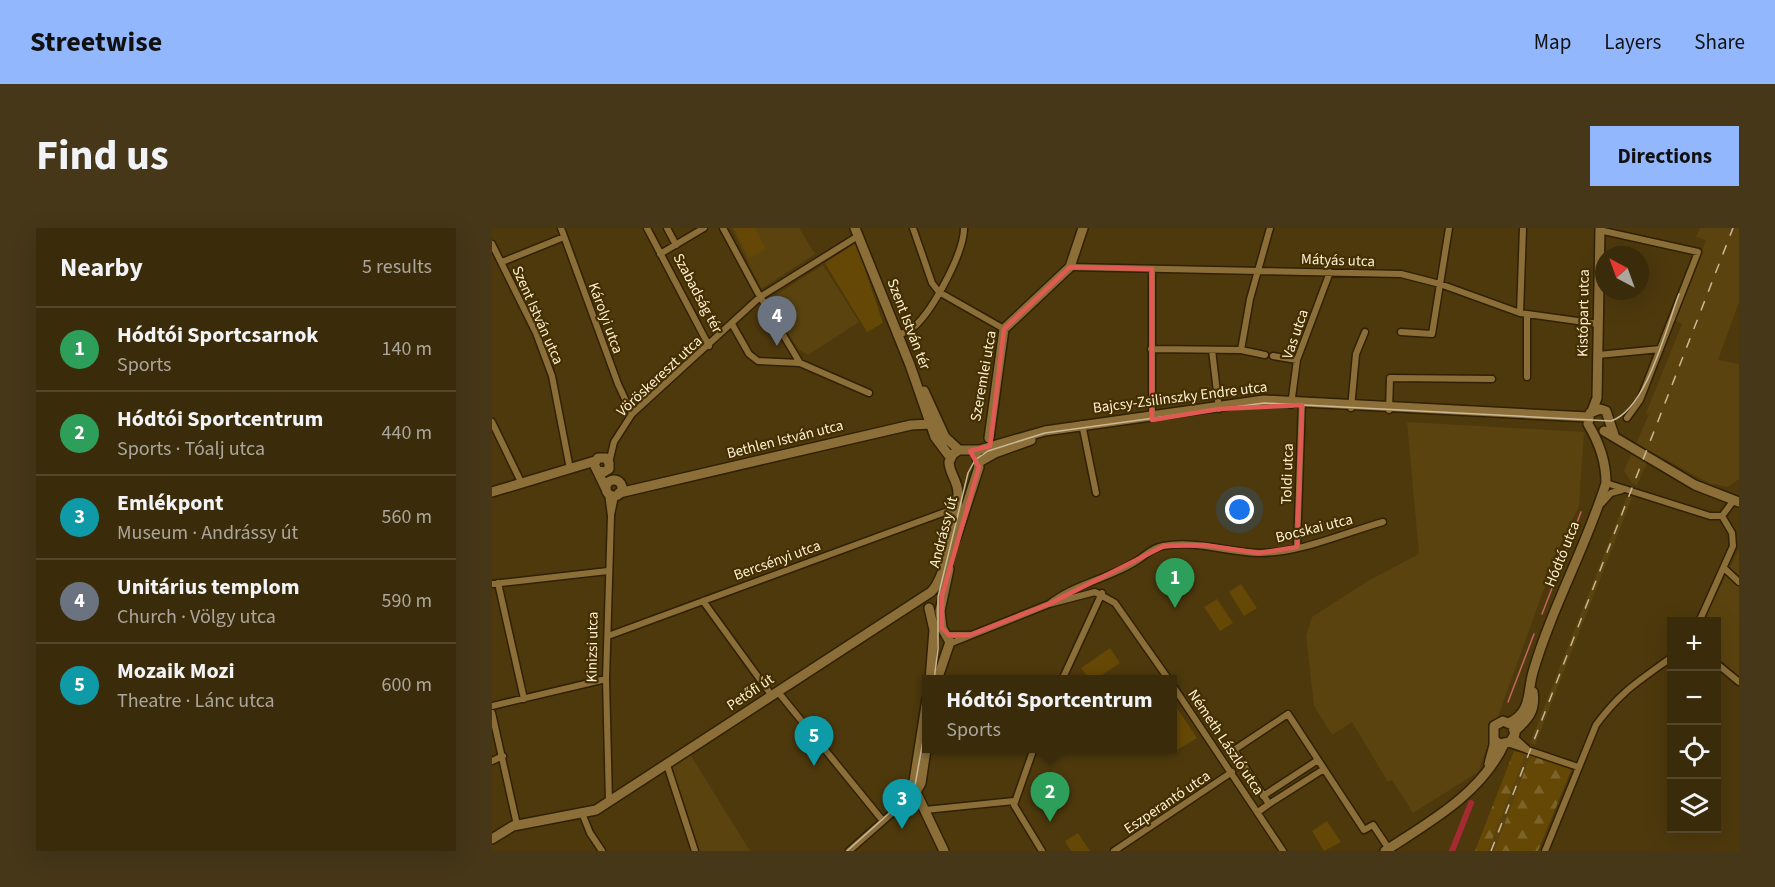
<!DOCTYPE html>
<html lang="en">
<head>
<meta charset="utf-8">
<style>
  body { margin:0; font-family:"Source Sans 3",sans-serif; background:#453718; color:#f1f3f6 }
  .controls { position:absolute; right:18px; bottom:18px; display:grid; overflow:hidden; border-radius:0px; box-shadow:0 6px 24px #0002 }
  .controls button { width:54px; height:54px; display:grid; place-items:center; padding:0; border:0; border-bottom:2px solid #54472b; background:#3a2b0a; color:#f1f3f6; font:30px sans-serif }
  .compass { position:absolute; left:1103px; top:18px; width:54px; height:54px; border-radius:50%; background:#3a2b0a; box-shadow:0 6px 24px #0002; rotate:319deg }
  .you { position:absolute; left:748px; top:282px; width:21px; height:21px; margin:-15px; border:4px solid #fff; border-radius:50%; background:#1a73e8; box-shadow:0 0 0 9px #1a73e833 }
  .badge { display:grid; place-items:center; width:39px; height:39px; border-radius:50%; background:#92b7fd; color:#fff; font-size:20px; font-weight:700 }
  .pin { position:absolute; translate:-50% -50px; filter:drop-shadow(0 2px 3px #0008) }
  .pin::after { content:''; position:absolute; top:32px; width:21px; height:18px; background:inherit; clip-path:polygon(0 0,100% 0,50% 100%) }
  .popup { position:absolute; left:430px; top:447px; width:255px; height:78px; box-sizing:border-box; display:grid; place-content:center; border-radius:0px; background:#3a2b0a; filter:drop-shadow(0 2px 4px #0005); font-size:20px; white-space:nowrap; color:#aba79c }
  .popup b { font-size:22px; color:#f1f3f6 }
  .popup::after { content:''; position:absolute; left:50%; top:100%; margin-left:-12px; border:12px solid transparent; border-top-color:#3a2b0a }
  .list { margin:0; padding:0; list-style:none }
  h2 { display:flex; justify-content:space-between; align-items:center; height:78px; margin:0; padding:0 24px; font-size:26px }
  h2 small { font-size:20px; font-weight:400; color:#aba79c }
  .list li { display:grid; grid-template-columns:39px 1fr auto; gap:18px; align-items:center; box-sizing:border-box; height:84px; padding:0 24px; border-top:2px solid #54472b }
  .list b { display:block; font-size:22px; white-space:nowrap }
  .list p { margin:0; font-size:20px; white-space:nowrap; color:#aba79c }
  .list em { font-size:20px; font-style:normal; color:#aba79c }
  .icon { flex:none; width:33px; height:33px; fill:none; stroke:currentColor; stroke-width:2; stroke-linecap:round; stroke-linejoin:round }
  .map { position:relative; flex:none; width:1247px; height:623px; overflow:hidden; border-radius:0px }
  header { display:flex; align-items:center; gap:36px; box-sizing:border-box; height:84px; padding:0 30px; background:#92b7fd; color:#111 }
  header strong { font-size:28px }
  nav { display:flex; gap:33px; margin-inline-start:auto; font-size:21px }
  .intro { display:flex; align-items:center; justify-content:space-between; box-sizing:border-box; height:144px; padding:0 36px }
  h1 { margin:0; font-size:42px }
  .button { padding:15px 27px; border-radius:0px; background:#92b7fd; color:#111; font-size:21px; font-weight:700 }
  main { display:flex; gap:36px; padding:0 36px }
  aside { flex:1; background:#3a2b0a; border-radius:0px; box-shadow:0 6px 24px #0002 }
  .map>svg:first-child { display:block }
</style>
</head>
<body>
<header>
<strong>Streetwise</strong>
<nav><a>Map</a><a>Layers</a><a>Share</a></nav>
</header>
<div class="intro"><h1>Find us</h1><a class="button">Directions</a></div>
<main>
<aside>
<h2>Nearby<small>5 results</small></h2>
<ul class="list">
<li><span class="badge" style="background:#2e9e5b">1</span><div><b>Hódtói Sportcsarnok</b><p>Sports</p></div><em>140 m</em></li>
<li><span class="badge" style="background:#2e9e5b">2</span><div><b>Hódtói Sportcentrum</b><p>Sports · Tóalj utca</p></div><em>440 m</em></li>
<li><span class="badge" style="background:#0f9aa8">3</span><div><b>Emlékpont</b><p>Museum · Andrássy út</p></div><em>560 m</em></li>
<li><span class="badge" style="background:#6b7280">4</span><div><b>Unitárius templom</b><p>Church · Völgy utca</p></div><em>590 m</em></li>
<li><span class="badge" style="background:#0f9aa8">5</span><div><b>Mozaik Mozi</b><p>Theatre · Lánc utca</p></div><em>600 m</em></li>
</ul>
</aside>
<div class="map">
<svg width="1247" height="623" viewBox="0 0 1247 623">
  <defs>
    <pattern id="forest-firs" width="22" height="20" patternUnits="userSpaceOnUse" patternTransform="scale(1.5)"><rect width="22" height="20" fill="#654805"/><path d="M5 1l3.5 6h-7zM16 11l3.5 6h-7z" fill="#7c6329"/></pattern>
  </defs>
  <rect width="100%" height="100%" fill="#4e390d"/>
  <path fill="#5a430f" d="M240,0H307L323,26L269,61Z
    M1208,0H1247V74L1226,132L1247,136V251L1236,259L1219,256L1160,224L1145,257L1140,255L1132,243L1157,186L1154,185L1190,96L1183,92L1214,12L1204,9Z
    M331,37L367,94L316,127L306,121L276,72Z
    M915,194L1092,204L1087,278L1054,346L1053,358L986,544L921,585L900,552L896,554L860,494L840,507L822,478L814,408L820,389L876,353L927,326Z
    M1135,268L1140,270L1043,517L1038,515Z
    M1247,321V448L1225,429L1224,394H1211Z
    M196,523L258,623H203L175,537Z
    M1034,525L1039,526L1002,623H996Z"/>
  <path fill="url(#forest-firs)" d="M1022,523L1034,525L996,623H983Z
    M1039,526L1080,540L1046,623H1002Z"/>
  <path fill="#654805" d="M242,0H263L274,21L257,30Z
    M364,15L391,95L375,104L333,35Z
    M749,356L765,380L752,388L737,364Z
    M725,371L741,395L728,403L712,379Z
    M618,420L628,435L604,451H597L589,440Z
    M681,474L705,510L685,522L681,516Z
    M835,593L849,614L832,623L820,603Z
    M586,605L598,623H579L573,613Z"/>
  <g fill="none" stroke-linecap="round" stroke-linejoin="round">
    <path stroke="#c06663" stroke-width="1.5" d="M1066,344L1089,284
      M1050,386L1064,350
      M1016,474L1042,406"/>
    <path stroke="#a52b33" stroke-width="6" d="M960,623L979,575"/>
    <g stroke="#302104" stroke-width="9">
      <path id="street" d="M69,0L126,156L140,186
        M155,0L217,118
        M175,0L184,17
        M231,0L266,65L308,135
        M421,0L440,55L447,64L512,101
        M1107,2L1206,24L1148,172L1135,190
        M0,16L44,105L60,148L78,241
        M168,26L212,0
        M10,34L72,9
        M578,39L909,46L948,56L1028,85L1107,96
        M1028,85L1031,0
        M240,96L257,126L266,133L308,135L377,165
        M909,104L940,106L957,0
        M406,107C411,105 418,103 422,99C441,82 472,25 472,0
        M659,121L749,122L773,127
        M720,122L727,181
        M749,122L758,71L778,0
        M1106,127L1168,121
        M781,128L805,132
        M1035,149V86
        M799,177L805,132L838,44
        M859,180L864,126L873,104
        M897,182L898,150L1000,151
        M660,190V41
        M0,194L29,254
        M590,196L604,265
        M117,235L122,214L140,186L268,69L366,8
        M1114,255L1218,288H1230
        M116,265L119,288L114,451L117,574
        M1110,275L1119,265L1130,262
        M119,287L123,268
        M1230,288L1242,272
        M805,319L810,173
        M1233,341L1247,354
        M6,355L32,471
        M0,356L116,343
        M211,373L280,468
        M557,376C582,356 616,351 643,334C653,328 659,320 671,318C703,312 735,324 767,325C808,325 852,305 891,294
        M1207,394L1241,318L1240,305L1230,288
        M457,407H477
        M116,408L464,280
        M457,416L557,376L603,364L623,375L677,452
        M1224,435L1247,454
        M570,452L610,365
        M681,458L791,623
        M286,464L391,593
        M0,478L114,451
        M0,485L25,597
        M1022,509L1035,521
        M1015,515L1086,539
        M542,520L522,577L550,623
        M0,533L11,528
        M175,537L203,623
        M771,568L826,532
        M777,576L832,541
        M433,582L522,573
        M766,584L777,576L742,522L796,486L872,602L881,597L897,621
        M90,585L98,605L110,623
        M357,623L424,564
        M622,623L740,544
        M1053,623L1104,497C1129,463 1147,453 1180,429"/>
    </g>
    <g stroke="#302104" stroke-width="12">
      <path id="secondary" d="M363,0L418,137L443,209L458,229
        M432,163L453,209L467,222
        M1100,183L1105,170L1108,0
        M1112,203L1203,257L1247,274
        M497,210L512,101L578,39L591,0
        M487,234L503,225L539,212
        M106,243L112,244L117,241V235L114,230H106L102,236L114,261
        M114 260a8 8 0 1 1 16 0a8 8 0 1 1-16 0Z
        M0,264L103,233
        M127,265L419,197L439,196L448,200
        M464,310L487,239L485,229
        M437,380L442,402L438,452
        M445,452L458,414L450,400L448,383L457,341
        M435,471L422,553L424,564L452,623
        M1017,495C1040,484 1035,465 1041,444C1060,379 1094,319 1114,255C1114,234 1107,214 1096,196L1098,185L1108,181L1114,183L1122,207
        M1023,503C1036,491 1044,483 1041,464
        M997,536L1002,517V498L1011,493L1020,497L1023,506L1018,514L1008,516L1002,512
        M424,564L429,555L435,515
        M0,611L21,598L104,582L439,364C454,350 466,286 466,265C466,253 457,245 457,234L461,226L467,222H487L553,203L772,172L1096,189
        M893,623C937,594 989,566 1012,516"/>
    </g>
    <use href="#street" stroke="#8c6f38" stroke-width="6"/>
    <use href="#secondary" stroke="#8c6f38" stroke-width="9"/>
    <path stroke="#cab897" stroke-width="1.5" d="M442,452L446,421V369L476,245L483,232L496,223L553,205L772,175L1119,193C1155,181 1174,100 1187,66
      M355,623L422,563L435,490"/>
    <path stroke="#cab897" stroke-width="1.5" stroke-dasharray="10 10" stroke-linecap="butt" d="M999,623L1241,0"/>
  </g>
  <path fill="none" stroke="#e05a53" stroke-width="4.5" stroke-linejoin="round" d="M578,39L660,41V192L727,181L810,177L805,319L767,325L712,317L672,318L557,376L478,407H457L450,400V368L487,239L478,223L498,218L512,101Z"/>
  <g text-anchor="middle" stroke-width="4.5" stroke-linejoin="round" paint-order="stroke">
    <g font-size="15" fill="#ffefd3" stroke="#432f01">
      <text transform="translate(846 32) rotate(2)" y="5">Mátyás utca</text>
      <text transform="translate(206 65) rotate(62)" y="5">Szabadság tér</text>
      <text transform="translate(1091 85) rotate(-89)" y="5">Kistópart utca</text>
      <text transform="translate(46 87) rotate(66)" y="5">Szent István utca</text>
      <text transform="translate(114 90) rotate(70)" y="5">Károlyi utca</text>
      <text transform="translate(417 96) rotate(69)" y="5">Szent István tér</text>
      <text transform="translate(803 106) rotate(-71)" y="5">Vas utca</text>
      <text transform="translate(167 148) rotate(-43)" y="5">Vöröskereszt utca</text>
      <text transform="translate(491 148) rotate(-80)" y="5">Szeremlei utca</text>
      <text transform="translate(688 169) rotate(-7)" y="5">Bajcsy-Zsilinszky Endre utca</text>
      <text transform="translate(293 211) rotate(-14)" y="5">Bethlen István utca</text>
      <text transform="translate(795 246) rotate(-88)" y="5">Toldi utca</text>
      <text transform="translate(822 300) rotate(-14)" y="5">Bocskai utca</text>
      <text transform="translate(451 304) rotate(-75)" y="5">Andrássy út</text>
      <text transform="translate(1070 326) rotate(-68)" y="5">Hódtó utca</text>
      <text transform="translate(285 332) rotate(-20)" y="5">Bercsényi utca</text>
      <text transform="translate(100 419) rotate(-89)" y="5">Kinizsi utca</text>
      <text transform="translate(258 464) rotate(-34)" y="5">Petőfi út</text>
      <text transform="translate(734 514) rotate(56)" y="5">Németh László utca</text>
      <text transform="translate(675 574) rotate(-34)" y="5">Eszperantó utca</text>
    </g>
  </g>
</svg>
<div class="controls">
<button>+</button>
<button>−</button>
<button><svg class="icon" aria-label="locate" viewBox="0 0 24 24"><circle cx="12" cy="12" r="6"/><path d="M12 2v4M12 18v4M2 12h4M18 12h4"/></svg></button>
<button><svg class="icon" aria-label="layers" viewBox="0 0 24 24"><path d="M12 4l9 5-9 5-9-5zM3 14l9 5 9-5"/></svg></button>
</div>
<svg class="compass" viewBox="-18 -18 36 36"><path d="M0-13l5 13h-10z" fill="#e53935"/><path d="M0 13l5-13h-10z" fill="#aba79c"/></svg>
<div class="you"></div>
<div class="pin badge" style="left:683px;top:380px;background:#2e9e5b">1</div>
<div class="pin badge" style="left:558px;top:594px;background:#2e9e5b">2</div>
<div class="popup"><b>Hódtói Sportcentrum</b>Sports</div>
<div class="pin badge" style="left:410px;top:601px;background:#0f9aa8">3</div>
<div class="pin badge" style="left:285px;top:118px;background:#6b7280">4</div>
<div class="pin badge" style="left:322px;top:538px;background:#0f9aa8">5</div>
</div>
</main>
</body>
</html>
